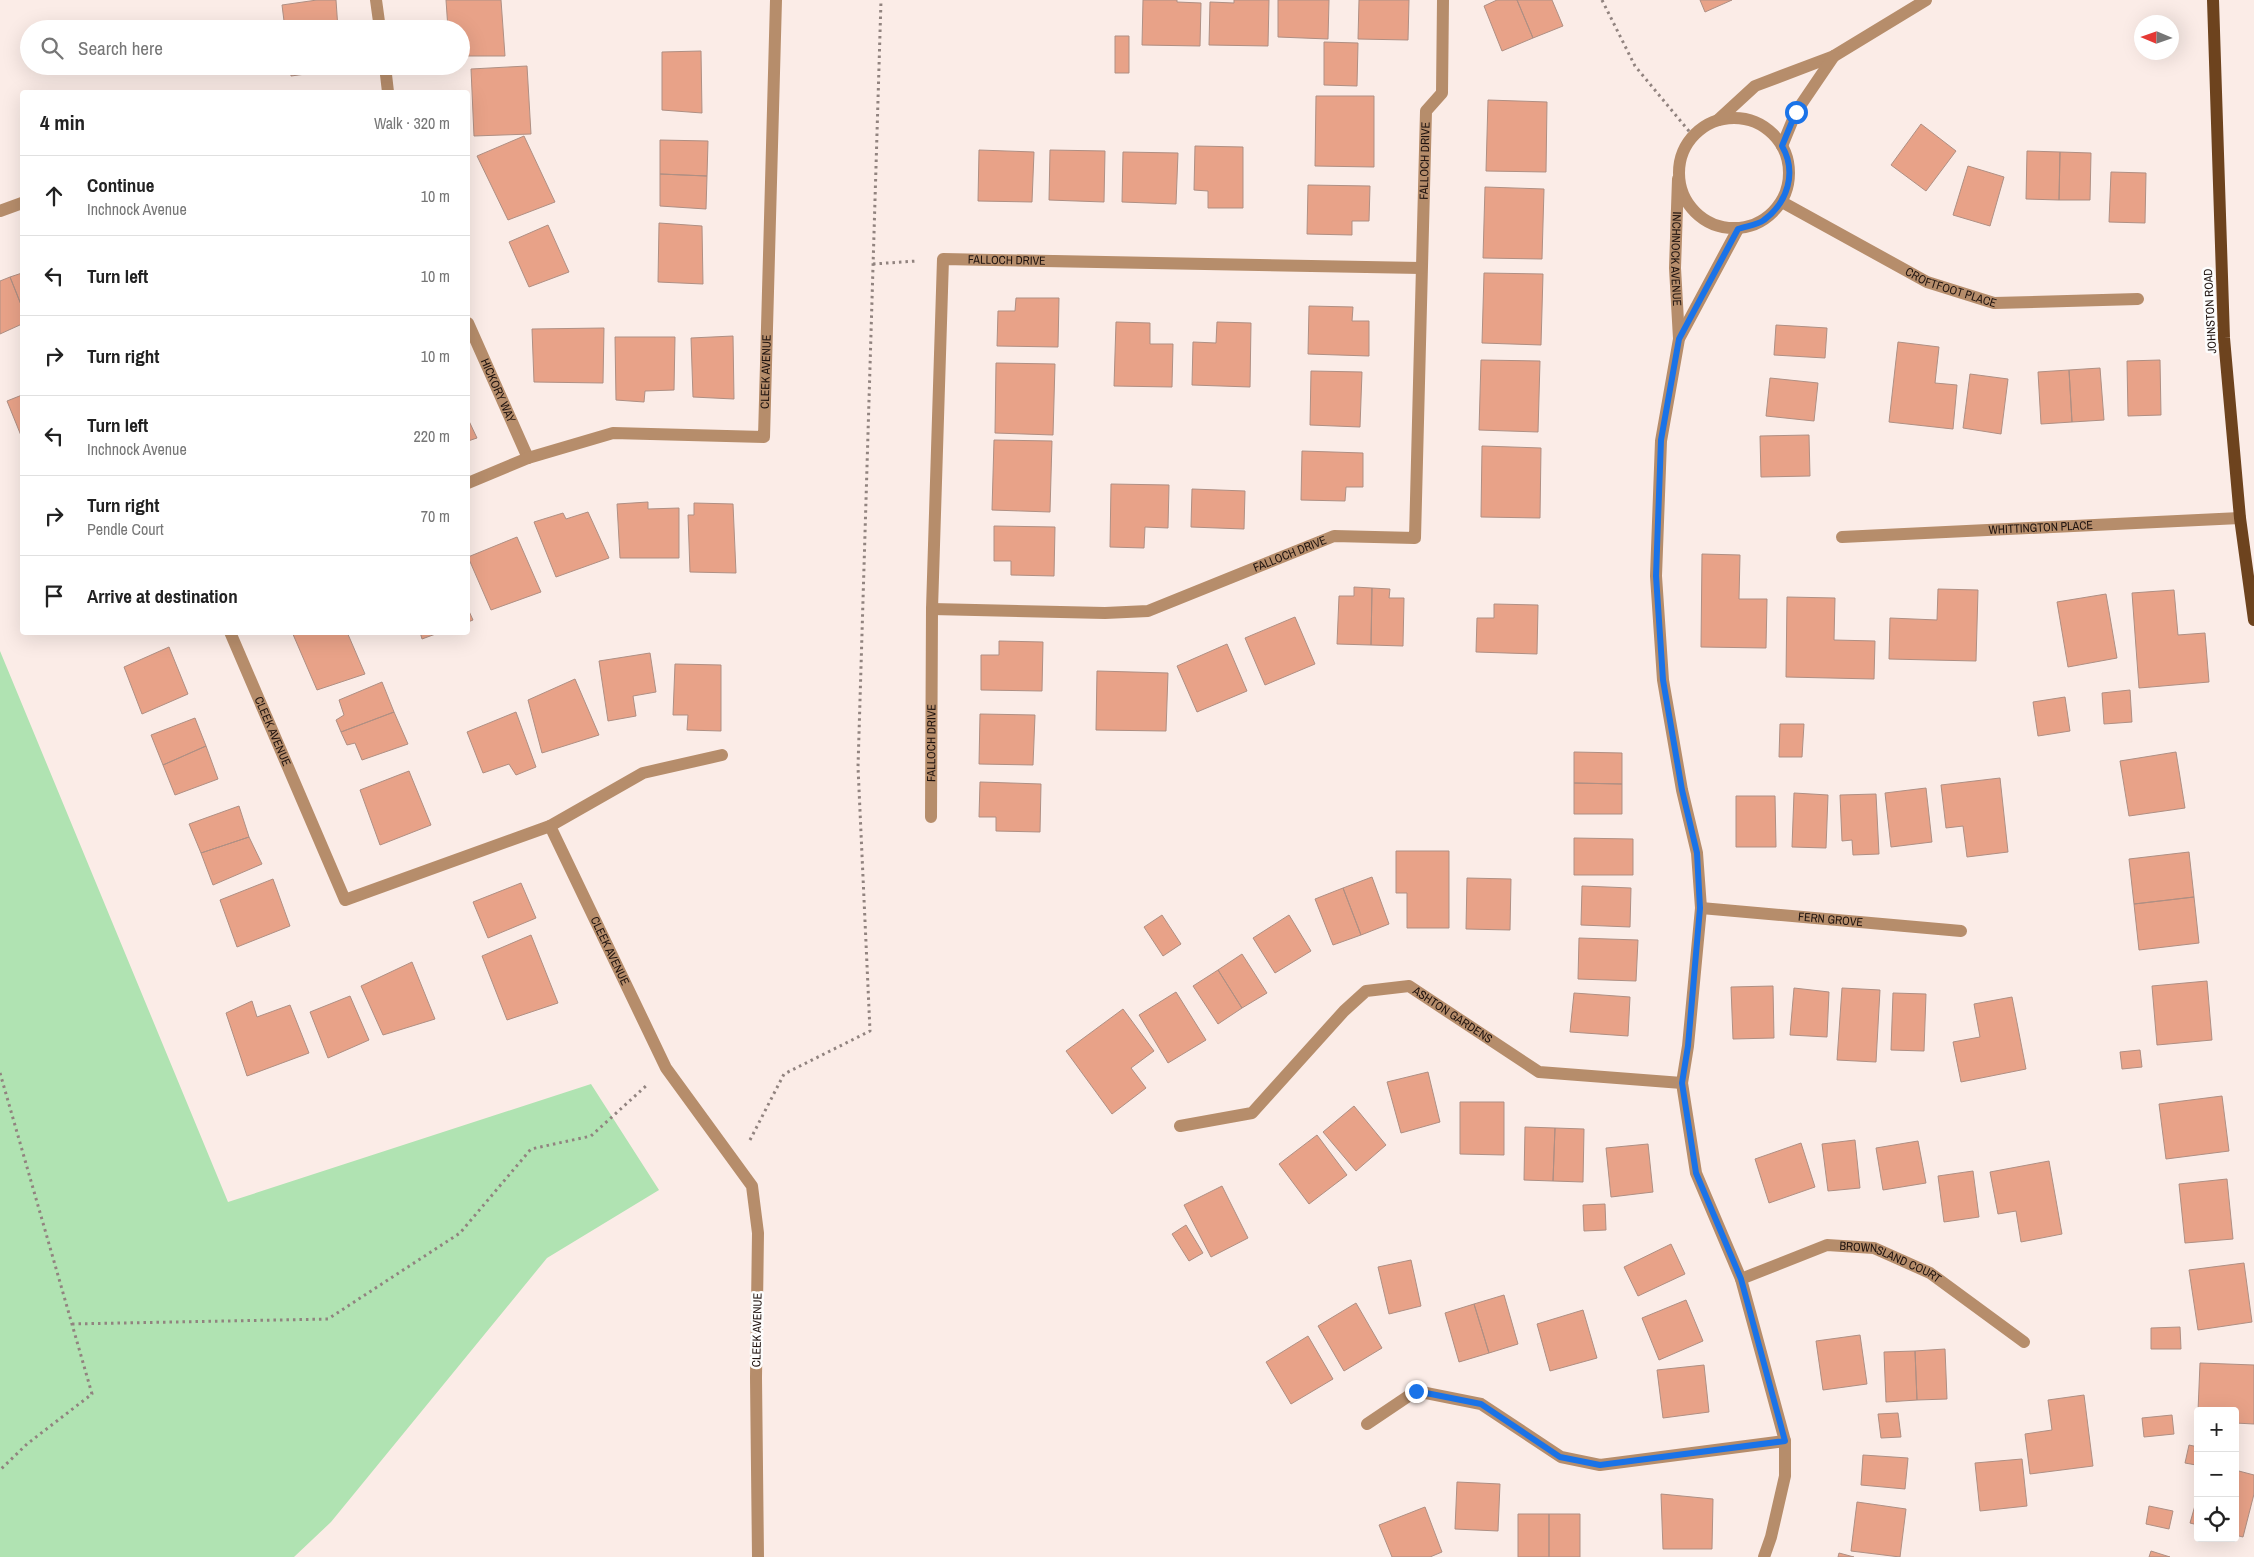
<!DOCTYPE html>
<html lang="en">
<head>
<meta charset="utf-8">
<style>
  body { margin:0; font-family:"Archivo Narrow",sans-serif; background:#f2f2f2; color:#222 }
  .controls { position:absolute; right:15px; bottom:15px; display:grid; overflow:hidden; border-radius:5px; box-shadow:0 5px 20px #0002 }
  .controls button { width:45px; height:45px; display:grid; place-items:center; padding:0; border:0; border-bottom:1px solid #e0e0e0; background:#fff; color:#222; font:25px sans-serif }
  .compass { position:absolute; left:2134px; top:15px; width:45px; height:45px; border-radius:50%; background:#fff; box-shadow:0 5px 20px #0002; rotate:272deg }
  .stop { position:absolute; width:15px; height:15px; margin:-11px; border:4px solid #1a73e8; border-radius:50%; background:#fff }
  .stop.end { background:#1a73e8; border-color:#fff; box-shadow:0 1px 5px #0008 }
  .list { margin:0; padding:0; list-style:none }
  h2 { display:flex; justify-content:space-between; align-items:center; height:65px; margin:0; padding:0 20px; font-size:21px }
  h2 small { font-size:16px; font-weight:400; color:#767676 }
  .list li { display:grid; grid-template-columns:32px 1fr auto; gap:15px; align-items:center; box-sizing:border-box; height:80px; padding:0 20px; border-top:1px solid #e0e0e0 }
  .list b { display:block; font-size:19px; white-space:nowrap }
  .list p { margin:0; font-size:16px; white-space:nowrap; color:#767676 }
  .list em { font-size:16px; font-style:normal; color:#767676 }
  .icon { flex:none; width:28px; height:28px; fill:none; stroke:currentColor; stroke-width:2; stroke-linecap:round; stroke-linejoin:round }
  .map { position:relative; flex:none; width:2254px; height:1557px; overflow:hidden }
  .search { position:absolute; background:#fff; box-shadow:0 5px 20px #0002; left:20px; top:20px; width:450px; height:55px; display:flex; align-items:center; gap:12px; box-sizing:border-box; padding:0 18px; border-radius:28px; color:#767676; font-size:19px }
  .panel { position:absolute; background:#fff; box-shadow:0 5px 20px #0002; left:20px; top:90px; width:450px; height:545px; border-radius:5px }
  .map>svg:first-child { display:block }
</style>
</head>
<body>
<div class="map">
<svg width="2254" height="1557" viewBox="0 0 2254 1557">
  <rect width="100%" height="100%" fill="#fbece7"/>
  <path fill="#b0e3b2" d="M0,651L228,1202L591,1084L659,1190L547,1258L331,1522L294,1557H0Z"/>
  <path fill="#e8a288" stroke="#af8f83" d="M317,0H336L338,29H285L282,5Z
    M446,0H501L505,56H461V29H448Z
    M1143,0H1177V2L1201,3L1200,46L1142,45Z
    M1234,0H1269L1268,46L1209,45L1210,2L1234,3Z
    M1278,0H1329L1328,39L1278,37Z
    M1359,0H1409L1408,40L1358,39Z
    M1517,0L1533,38L1502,51L1484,6L1497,0Z
    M1517,0H1552L1563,26L1533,38Z
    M1700,0H1732L1705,12Z
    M1115,36H1129V73H1115Z
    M1324,42L1358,43L1357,86L1324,85Z
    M701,51L702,113L662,110V52Z
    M290,66H342V69L291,76Z
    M527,66L531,134L474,136L471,69Z
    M1316,96H1374V167L1315,166Z
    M1488,100L1547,102L1546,172L1486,171Z
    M1921,124L1956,151L1926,191L1891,165Z
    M524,136L555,202L508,220L477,156Z
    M660,140L708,141L707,176L660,174Z
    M1195,146L1243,147V208H1208V191L1194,190Z
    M979,150L1034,152L1032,202L978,201Z
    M1050,150L1105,151L1104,202L1049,200Z
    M2027,151L2060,152L2059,200L2026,199Z
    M1123,152L1178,153L1176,204L1122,202Z
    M2060,152L2091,153L2090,200H2059Z
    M1968,166L2004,177L1990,226L1953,215Z
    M2111,172L2146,173L2145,223L2109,222Z
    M660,174L707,176L706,209L660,206Z
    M1308,185L1370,186L1369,221H1352V235L1307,234Z
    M1485,187L1544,189L1542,259L1483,258Z
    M659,223L702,226L703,284L658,282Z
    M548,225L569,272L529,287L509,242Z
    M22,273V307L10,277Z
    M1484,273L1543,274L1541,345L1482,343Z
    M10,277L22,307V324L0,334V281Z
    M1016,298H1059L1058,347L997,346L998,311H1015Z
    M1309,306L1353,307L1352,321H1369V356L1308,354Z
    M1116,322L1150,323V344H1173L1172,387L1114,386Z
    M1217,322L1251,323L1250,387L1192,385L1193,342L1216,343Z
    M1776,325L1827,328L1825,358L1774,355Z
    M604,328L603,383L534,382L532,329Z
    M733,336L734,399L693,397L691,338Z
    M615,337H675L674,390L645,391L644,402L616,400Z
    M1898,342L1939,347L1935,383L1957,385L1953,429L1889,422Z
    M1481,360L1540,361L1538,432L1479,430Z
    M2160,360L2161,415L2128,416L2127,361Z
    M996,363L1055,364L1053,435L995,433Z
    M2100,368L2104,420L2072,422L2069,370Z
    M2069,370L2072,422L2041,424L2038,372Z
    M1311,371L1362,372L1360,427L1310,425Z
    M1970,374L2008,379L2001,434L1963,428Z
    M1770,378L1818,383L1814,421L1766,416Z
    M22,395V438L7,401Z
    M468,419L477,438L468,441Z
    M1809,435L1810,476L1761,477L1760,436Z
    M994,440L1052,441L1050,512L992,510Z
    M1482,446L1541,448L1540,518L1481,517Z
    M1302,451L1363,453V487H1346L1345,501L1301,500Z
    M1111,484L1169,485L1168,528L1145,527L1144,548L1110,547Z
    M1192,489L1245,491L1244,529L1191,527Z
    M648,502V509L679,508V558H620L617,504Z
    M694,503L733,504L736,573L690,572L688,515H694Z
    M588,512L609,558L556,577L534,522L563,513L566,519Z
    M994,526L1055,527L1054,576L1011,575V561H994Z
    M517,537L541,592L491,610L468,557Z
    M1702,554L1740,555L1739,599H1767L1766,648L1701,647Z
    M1354,587L1372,588L1371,645L1337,644L1339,596H1354Z
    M1372,588L1390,589L1389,598H1404L1403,646L1371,645Z
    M1938,589L1978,590L1976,661L1889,659L1890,618L1937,620Z
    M2174,590L2178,635L2205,633L2209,682L2139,688L2132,593Z
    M2106,594L2117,658L2068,667L2057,602Z
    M1787,597L1835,598L1834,640L1875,641L1874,679L1786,677Z
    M1494,604L1538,605L1537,654L1476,652L1477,618H1494Z
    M468,609L473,620L468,622Z
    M1295,617L1315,664L1265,685L1245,638Z
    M292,632H347L365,674L317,690Z
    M420,632H441L422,639Z
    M999,641L1043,642L1042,691L981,690V655H999Z
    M1227,644L1247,691L1197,712L1177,666Z
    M169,647L188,694L142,714L124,667Z
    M650,653L656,692L633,696L636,716L608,721L599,661Z
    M675,664L721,665V731L687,730L688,715H673Z
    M1097,671L1168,673L1166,731L1096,730Z
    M575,679L599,735L542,753L528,700Z
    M382,682L394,712L341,732L336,720L344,715L339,700Z
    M2130,690L2132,722L2104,724L2102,693Z
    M2065,697L2070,731L2038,736L2033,702Z
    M394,712L408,744L362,760L355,743L347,745L341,732Z
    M516,712L536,767L516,775L509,764L483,773L467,732Z
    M980,714L1035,715L1033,765L979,764Z
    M195,718L206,746L163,765L151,735Z
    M1780,724H1804L1802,757H1779Z
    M206,746L218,779L175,795L163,765Z
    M1574,752L1622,753V784L1574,783Z
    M2176,752L2185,808L2129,816L2120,761Z
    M409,771L431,825L380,845L360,790Z
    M2000,778L2008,852L1967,857L1963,826L1946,828L1941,785Z
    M980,782L1041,784L1040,832L996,831V817H979Z
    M1574,783L1622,784V814H1574Z
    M1926,788L1932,842L1891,847L1885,793Z
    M1794,793L1828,795L1826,848L1792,847Z
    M1876,794L1879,854L1853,855L1852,840L1842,841L1840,795Z
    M1736,796H1775L1776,847H1736Z
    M239,806L249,837L201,853L189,824Z
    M249,837L262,864L213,885L201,853Z
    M1574,838L1633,839V875H1574Z
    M1396,851H1449V928H1407V893H1396Z
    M2189,852L2194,897L2134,904L2129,859Z
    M1372,877L1389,924L1361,935L1343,888Z
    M1467,878L1511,879L1510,930L1466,929Z
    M273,879L290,926L237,947L220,900Z
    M521,883L536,918L488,938L473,902Z
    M1582,886L1631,888L1630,927L1581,925Z
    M1343,888L1361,935L1333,945L1315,899Z
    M2194,897L2199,943L2139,950L2134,904Z
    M1162,915L1181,944L1163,956L1144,927Z
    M1289,915L1311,951L1275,973L1253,938Z
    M531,935L558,1003L507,1020L482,956Z
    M1579,938L1638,940L1636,981L1578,979Z
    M1242,954L1267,993L1242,1008L1218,970Z
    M412,962L435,1019L383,1035L361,986Z
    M1218,970L1242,1008L1218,1024L1193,986Z
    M2207,981L2212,1040L2157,1045L2152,986Z
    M1773,986L1774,1038L1733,1039L1731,987Z
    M1794,988L1829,992L1827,1037L1790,1035Z
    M1842,988L1880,990L1876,1062L1837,1060Z
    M1176,992L1206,1040L1168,1063L1139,1015Z
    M1574,993L1630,997L1628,1036L1570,1032Z
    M1893,993L1926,994L1924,1051L1891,1050Z
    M350,996L369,1040L328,1058L310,1012Z
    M2012,997L2026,1069L1961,1082L1953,1042L1980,1037L1974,1004Z
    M252,1001L257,1017L290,1005L309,1053L247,1076L226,1013Z
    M1123,1009L1154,1051L1131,1068L1146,1088L1112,1114L1066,1051Z
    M2140,1050L2142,1067L2122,1069L2120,1052Z
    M1428,1072L1440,1122L1401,1133L1387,1082Z
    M2222,1096L2229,1151L2166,1159L2159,1104Z
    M1460,1102H1504V1155L1460,1154Z
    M1354,1106L1386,1145L1356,1171L1323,1132Z
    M1525,1127L1555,1128L1553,1181L1524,1180Z
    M1555,1128L1584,1129L1583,1182L1553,1181Z
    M1317,1135L1347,1175L1309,1204L1279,1164Z
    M1855,1140L1860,1188L1828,1191L1822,1144Z
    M1918,1141L1926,1183L1883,1190L1876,1148Z
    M1801,1143L1815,1187L1769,1203L1755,1159Z
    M1648,1144L1653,1192L1611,1197L1606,1148Z
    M2049,1161L2062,1234L2021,1242L2016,1211L1998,1214L1990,1172Z
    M1973,1171L1979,1217L1944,1222L1938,1176Z
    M2227,1179L2233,1239L2185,1243L2179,1184Z
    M1222,1186L1248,1238L1211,1257L1184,1205Z
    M1605,1204L1606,1230L1584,1231L1583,1205Z
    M1186,1225L1203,1253L1189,1261L1172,1234Z
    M1671,1244L1685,1274L1638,1296L1624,1267Z
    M1411,1260L1421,1306L1389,1314L1378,1267Z
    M2244,1263L2252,1322L2198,1330L2189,1270Z
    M1504,1295L1518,1344L1489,1353L1474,1304Z
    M1686,1300L1703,1341L1659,1360L1642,1318Z
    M1356,1303L1382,1348L1344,1371L1318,1326Z
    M1474,1304L1489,1353L1459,1362L1445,1313Z
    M1583,1310L1597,1358L1550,1371L1537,1324Z
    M2180,1327L2181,1349H2151V1328Z
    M1860,1335L1867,1384L1823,1390L1816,1341Z
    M1308,1336L1333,1379L1291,1404L1266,1362Z
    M1945,1349L1947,1399L1917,1400L1915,1351Z
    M1915,1351L1917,1400L1886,1402L1884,1352Z
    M2200,1363L2254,1365V1424L2235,1423V1411H2198Z
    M1704,1365L1709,1412L1663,1418L1657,1370Z
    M2084,1395L2093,1466L2030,1474L2025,1434L2052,1430L2048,1400Z
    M1898,1413L1901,1437L1881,1438L1878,1414Z
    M2172,1415L2174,1434L2144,1437L2142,1418Z
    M2189,1445L2198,1447L2196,1465L2185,1463Z
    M1863,1455L1908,1458L1905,1489L1861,1485Z
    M2022,1459L2027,1506L1980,1511L1975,1463Z
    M2235,1470L2254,1475V1494L2243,1537L2235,1535Z
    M1457,1482L1500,1484L1498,1531L1455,1529Z
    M1661,1494L1713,1499L1712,1549H1663Z
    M2198,1495V1525L2190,1523Z
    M1857,1502L1906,1509L1900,1557L1851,1551Z
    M2149,1506L2173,1511L2169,1529L2146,1524Z
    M1425,1507L1442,1552L1430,1557H1392L1379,1525Z
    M1518,1514H1549V1557H1518Z
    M1549,1514H1580V1557H1549Z
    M2151,1551L2170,1557H2149Z
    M1839,1553L1854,1557H1838Z"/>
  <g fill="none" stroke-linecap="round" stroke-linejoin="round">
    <path stroke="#91837f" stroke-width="3" stroke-dasharray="2.5 4" stroke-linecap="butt" d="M1602,0L1635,66L1693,136
      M873,264L917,261
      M0,1073L92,1394L27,1444L0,1470
      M750,1140L784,1074L870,1031L858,767L881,0
      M72,1324L328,1319L460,1233L531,1149L591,1136L647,1085"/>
    <g stroke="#b68d6b" stroke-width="12">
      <path d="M376,0L380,29"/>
      <path d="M385,66L388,92"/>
      <circle cx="1734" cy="173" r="55"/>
      <path d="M1718,120L1755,86L1834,56L1926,0"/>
      <path d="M1782,146L1796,112L1834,56"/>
      <path id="s1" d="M1678,179L1675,268L1679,339L1661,441L1656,576L1663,680L1682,790L1697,853L1701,908L1688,1046L1682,1083L1696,1173L1741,1279L1785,1441V1476L1771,1537L1764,1557"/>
      <path id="s2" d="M1782,202L1927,282L1994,303L2138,299"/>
      <path d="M0,211L22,203"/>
      <path id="s3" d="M468,323L528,458"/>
      <path d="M1680,337L1738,229"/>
      <path id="s4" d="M468,483L528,458L613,433L764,437L776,0"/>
      <path id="s5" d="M1842,537L2240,518"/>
      <path id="s6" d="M932,609L1105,613L1148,611L1334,536L1415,538L1426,111L1442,93L1443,0"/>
      <path id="s7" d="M230,632L345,900L550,826L666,1068L752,1186L758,1233L756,1378L758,1557"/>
      <path id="s8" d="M931,817L932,609L943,259L1421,268"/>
      <path d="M550,826L643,773L722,755"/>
      <path id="s9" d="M1701,908L1961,931"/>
      <path id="s10" d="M1180,1126L1252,1113L1344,1011L1366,991L1409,986L1539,1072L1682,1083"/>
      <path id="s11" d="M1741,1279L1827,1245L1874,1248L1930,1273L2024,1342"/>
      <path d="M1367,1424L1416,1391L1481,1404L1561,1457L1600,1465L1785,1441"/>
    </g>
    <path stroke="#6d431e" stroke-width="12" d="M2213,0L2224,338L2240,518L2254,620"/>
  </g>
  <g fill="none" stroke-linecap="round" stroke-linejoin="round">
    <path stroke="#1a73e8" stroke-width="6" d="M1416,1391L1481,1404L1560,1457L1600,1465L1785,1441L1741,1279L1696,1173L1682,1083L1688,1046L1700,908L1697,853L1682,790L1663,680L1656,576L1661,440L1679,339L1738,229C1746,226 1758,225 1764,220C1788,202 1797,172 1782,146L1796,112"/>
  </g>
  <g text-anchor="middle" stroke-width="5" stroke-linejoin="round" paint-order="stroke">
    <g font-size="12" fill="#1f130f" stroke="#fdfdfd">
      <text dy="4" stroke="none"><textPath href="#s6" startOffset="875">FALLOCH DRIVE</textPath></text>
      <text dy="4" stroke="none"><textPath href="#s1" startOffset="80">INCHNOCK AVENUE</textPath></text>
      <text dy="4" stroke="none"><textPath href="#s8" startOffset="622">FALLOCH DRIVE</textPath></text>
      <text dy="4" stroke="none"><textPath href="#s2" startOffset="190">CROFTFOOT PLACE</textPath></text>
      <text transform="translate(2210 311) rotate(-93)" y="4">JOHNSTON ROAD</text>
      <text dy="4" stroke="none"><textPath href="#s4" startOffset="370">CLEEK AVENUE</textPath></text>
      <text dy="4" stroke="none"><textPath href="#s3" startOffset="74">HICKORY WAY</textPath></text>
      <text dy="4" stroke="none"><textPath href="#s5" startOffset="199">WHITTINGTON PLACE</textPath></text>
      <text dy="4" stroke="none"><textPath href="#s6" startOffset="369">FALLOCH DRIVE</textPath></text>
      <text dy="4" stroke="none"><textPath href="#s7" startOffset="108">CLEEK AVENUE</textPath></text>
      <text dy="4" stroke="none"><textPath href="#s8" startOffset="74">FALLOCH DRIVE</textPath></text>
      <text dy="4" stroke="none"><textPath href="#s9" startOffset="130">FERN GROVE</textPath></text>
      <text dy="4" stroke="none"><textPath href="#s7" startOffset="648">CLEEK AVENUE</textPath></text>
      <text dy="4" stroke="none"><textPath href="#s10" startOffset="336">ASHTON GARDENS</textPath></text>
      <text dy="4" stroke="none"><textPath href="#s11" startOffset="159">BROWNSLAND COURT</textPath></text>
      <text transform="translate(757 1330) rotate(-89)" y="4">CLEEK AVENUE</text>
    </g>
  </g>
</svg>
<div class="controls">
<button>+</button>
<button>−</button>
<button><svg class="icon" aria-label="locate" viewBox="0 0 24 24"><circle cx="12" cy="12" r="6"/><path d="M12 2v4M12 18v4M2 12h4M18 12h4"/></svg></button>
</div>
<svg class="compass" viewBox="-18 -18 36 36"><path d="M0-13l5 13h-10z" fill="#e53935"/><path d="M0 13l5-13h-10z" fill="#767676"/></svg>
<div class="stop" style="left:1796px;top:112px"></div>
<div class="stop end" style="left:1416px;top:1391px"></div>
<div class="search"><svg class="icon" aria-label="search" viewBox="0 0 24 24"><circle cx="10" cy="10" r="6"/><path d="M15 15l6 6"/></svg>Search here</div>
<section class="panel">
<h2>4 min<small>Walk · 320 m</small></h2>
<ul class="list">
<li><svg class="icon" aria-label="ahead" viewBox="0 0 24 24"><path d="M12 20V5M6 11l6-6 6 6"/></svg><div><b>Continue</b><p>Inchnock Avenue</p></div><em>10 m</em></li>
<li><svg class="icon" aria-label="left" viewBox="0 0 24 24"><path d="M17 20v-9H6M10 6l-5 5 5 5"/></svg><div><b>Turn left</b></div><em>10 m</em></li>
<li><svg class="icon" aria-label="right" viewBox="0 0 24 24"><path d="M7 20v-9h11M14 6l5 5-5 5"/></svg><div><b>Turn right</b></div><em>10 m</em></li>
<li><svg class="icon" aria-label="left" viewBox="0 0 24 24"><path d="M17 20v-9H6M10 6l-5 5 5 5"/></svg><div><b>Turn left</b><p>Inchnock Avenue</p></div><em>220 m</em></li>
<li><svg class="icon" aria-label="right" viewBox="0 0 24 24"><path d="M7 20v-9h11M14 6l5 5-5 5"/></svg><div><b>Turn right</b><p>Pendle Court</p></div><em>70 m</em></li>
<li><svg class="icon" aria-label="arrive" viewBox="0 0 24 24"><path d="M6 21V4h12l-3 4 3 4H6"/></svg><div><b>Arrive at destination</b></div></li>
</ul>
</section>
</div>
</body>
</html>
